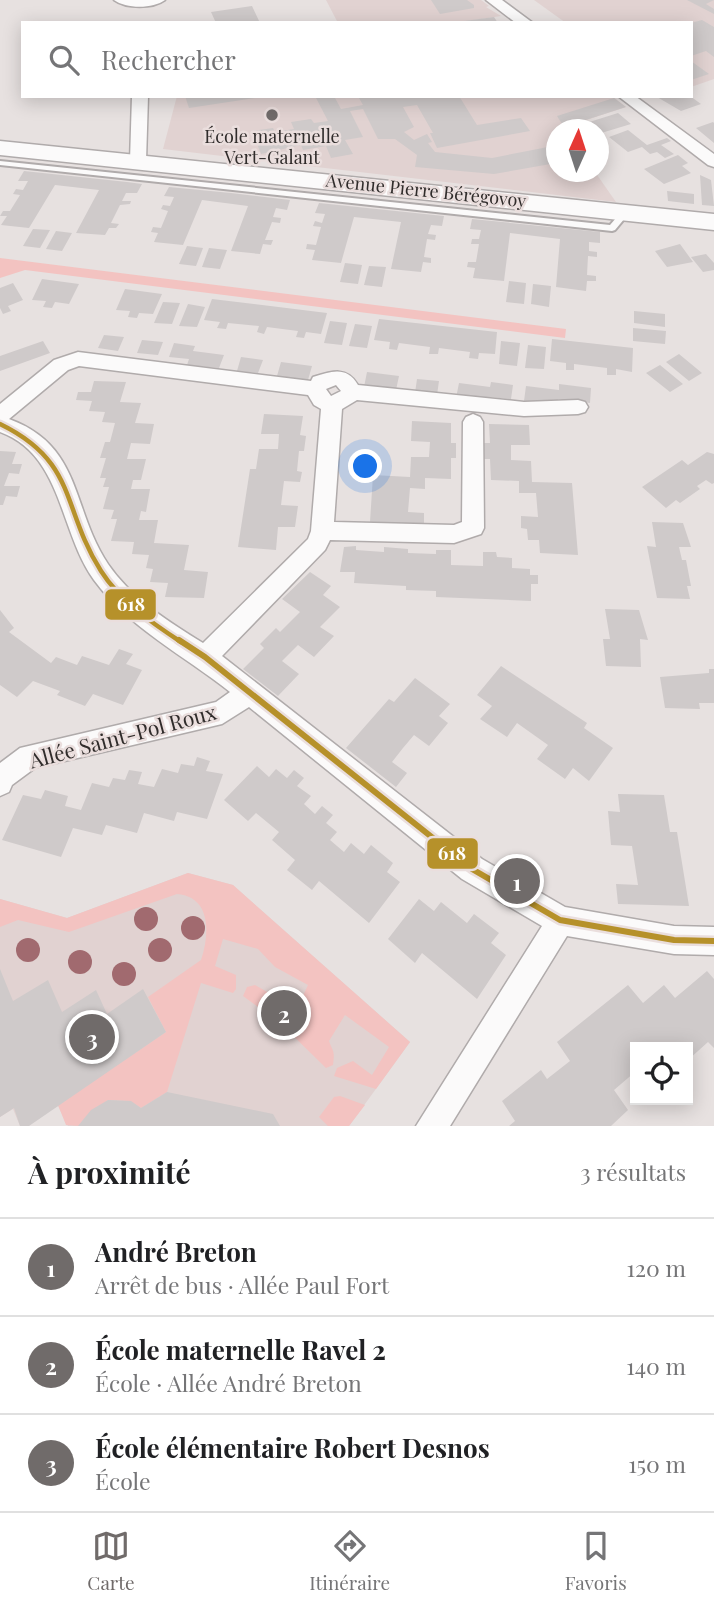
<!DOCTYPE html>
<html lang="fr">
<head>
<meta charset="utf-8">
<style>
  body { margin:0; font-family:"Playfair Display",serif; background:#f6f6f6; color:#202124 }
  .controls { position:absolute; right:21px; bottom:21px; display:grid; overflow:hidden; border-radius:0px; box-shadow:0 4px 18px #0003 }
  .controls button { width:63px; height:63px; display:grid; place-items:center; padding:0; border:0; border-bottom:2px solid #e0e0e0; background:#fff; color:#202124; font:35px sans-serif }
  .compass { position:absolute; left:546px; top:119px; width:63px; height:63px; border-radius:50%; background:#fff; box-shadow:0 4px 18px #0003; rotate:3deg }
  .you { position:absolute; left:366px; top:467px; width:24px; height:24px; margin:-18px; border:5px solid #fff; border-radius:50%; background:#1a73e8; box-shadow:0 0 0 10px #1a73e833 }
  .badge { display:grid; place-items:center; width:46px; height:46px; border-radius:50%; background:#706b6a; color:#fff; font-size:23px; font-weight:700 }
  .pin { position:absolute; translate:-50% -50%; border:4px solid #fff; box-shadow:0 2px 7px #0006 }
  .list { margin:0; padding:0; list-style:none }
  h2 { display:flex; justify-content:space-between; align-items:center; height:91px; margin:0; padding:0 28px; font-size:30px }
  h2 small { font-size:23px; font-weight:400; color:#757577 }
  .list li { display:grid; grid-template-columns:46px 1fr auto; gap:21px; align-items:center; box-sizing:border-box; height:98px; padding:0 28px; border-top:2px solid #e0e0e0 }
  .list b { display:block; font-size:26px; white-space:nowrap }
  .list p { margin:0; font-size:23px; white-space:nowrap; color:#757577 }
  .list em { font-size:23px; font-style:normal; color:#757577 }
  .icon { flex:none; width:38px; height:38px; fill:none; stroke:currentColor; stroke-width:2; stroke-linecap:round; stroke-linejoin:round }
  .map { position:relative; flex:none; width:714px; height:1126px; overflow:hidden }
  .search { position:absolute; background:#fff; box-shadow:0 4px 18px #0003; left:21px; right:21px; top:21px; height:77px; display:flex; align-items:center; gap:18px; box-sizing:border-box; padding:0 24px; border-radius:0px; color:#757577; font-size:26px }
  .sheet { height:385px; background:#fff }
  nav { display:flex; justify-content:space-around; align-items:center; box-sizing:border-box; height:98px; border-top:2px solid #e0e0e0; background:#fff; font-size:19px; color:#757577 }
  nav a { display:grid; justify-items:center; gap:4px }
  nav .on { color:#706b6a }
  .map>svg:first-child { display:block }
</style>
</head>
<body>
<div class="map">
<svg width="714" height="1126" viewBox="0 0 714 1126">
  <rect width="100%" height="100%" fill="#e7e1e0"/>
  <path fill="#e1d2d1" d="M326,0H481L489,6L486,7L501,16L454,23H338Z
    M534,0H714V79L691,87V23H566Z
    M177,96H612L626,107L565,127L566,129L556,130V172H595L616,202L163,149Z
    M188,873L233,885L410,1042L349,1126H68L58,1106L20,1126L13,1109L0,1117V899L67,918Z"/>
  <path fill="#f3c3c1" d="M0,258L566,329L565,338L25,270L0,278Z
    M188,873L233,885L410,1042L376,1089L334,1076L337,1068L353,1061L372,1075L389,1047L345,1015L329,1041C333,1052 335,1050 333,1065L326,1068L281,1024L243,996L247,987L255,985L297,1009L308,985L275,967L258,949L223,939L215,966L236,975V989L233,993L201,983L167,1092L141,1108L130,1101L108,1100L79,1126L66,1125L58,1105L166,1032L148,997L201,960C210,933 211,897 177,894L69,932L18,920L0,927V899L67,918Z
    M340,1096L365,1105L349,1126H328L319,1117L334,1097Z"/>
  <path fill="#cfcaca" d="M431,0H467L474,5V8L440,14Z
    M687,0H714L706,4L714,9V14Z
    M252,6L260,23H216L211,12Z
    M494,17L498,23H465L464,21Z
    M702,20L714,27V57L706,51L691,56V23Z
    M691,61L709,74L691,80Z
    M185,96H255V98L189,108Z
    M315,96H334L341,109L363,105L359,98L367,96H459L477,125L521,118L530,131L437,148L430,133H433L417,105L403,107L414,127L404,132L414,140L427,134L432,142L428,143L435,152L492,158L553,146L556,150V163L494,174L415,167L417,155L395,139H378L363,109L350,111L363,137L345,140L353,154L331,158L326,146L303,150L301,145L261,154L252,131L273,128L275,132L294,129L291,122L311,119L314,123L328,121Z
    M690,96L701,104L681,111L657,97Z
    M614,98L626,107L564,127L557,116Z
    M618,113L631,124L598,134V130H589L583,124Z
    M713,122L714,123V143L696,128Z
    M628,130L647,145L667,138L671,141L661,145L674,154L665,158L657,152L650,154L642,147L628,152L609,137Z
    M678,155L688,163L682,166L691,173L664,184L644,169Z
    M24,171L127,182L142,184L137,193H126L122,201H131L130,204L120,205L111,223L119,224L116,228H109L105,235L76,233L99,190L55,185L29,228L1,225L7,216H0L3,211H10L20,195L13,194L16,189L23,190L28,181H18Z
    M700,175L711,180L714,206L702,205Z
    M169,187L231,193L290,200L287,210L276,208L273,217L281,218L280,223L272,222L265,240H273L271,245L263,244L260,254L231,251L248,206L202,200L183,245L154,242L158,233L151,232L153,227L161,228L168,211L161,209L163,205L170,206L174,197L164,196Z
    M667,191L694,194V204L668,201Z
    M319,203L444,216L442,226L431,225L428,234L436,235L435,240L427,239L424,257L431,258V263L423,262L421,272L391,269L401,222L354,217L341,263L312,260L315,250L306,249L307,244L316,245L321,227L313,226L315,221L322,223L325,214L315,213Z
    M472,219L600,232V243L589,242V251L597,252V257L588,256L587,275L596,276V281H587L586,291L556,287L560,239L510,233L504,281L473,278L475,268L467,267L468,262H476L479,244H471L472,239H479L481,230L470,229Z
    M33,229L50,230L40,248L23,246Z
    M56,231L72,233L62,251L46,249Z
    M680,244L693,262L667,267L655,251Z
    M187,246L203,248L196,266L179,264Z
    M209,248L227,250L220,269L202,267Z
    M706,254L714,263V270L703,272L691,257Z
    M345,263L362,265L358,284L340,282Z
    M369,266L386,267L382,287L364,285Z
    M42,279L79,284L69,304L55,302L52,308L43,307L46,301L32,300Z
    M509,281L526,283L524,304L506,302Z
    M13,283L23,300L8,306L11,311L3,314L0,308V288Z
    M533,284L551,286L549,307L531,304Z
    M125,289L162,294L153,314L139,313L137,318L128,317L130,311L116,310Z
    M212,299L327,313L321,334L306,332L304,338L296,337L298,331L267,327L264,334L257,332L259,326L228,323L226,329L217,328L220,322L204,320Z
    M163,302L180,303L172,324L154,323Z
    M188,304L205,307L197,327L179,326Z
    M634,311L665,314V327L634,323Z
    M379,319L497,332L495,354L479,353L478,359L469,358L470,352L439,348L438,354H429L430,347L399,343L397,350L389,349L390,342L374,340Z
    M330,321L347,323L342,345L324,343Z
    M355,324L372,326L367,348L349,346Z
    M633,328L666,331L665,344L633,341Z
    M104,335L124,337L118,351L98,348Z
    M552,339L633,348L632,372L616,369V375H607V368L574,364V370H566V363L550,361Z
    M142,340L163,342L158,355L137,353Z
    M43,341L50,353L0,371V356Z
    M501,341L520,343L517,366L499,364Z
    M174,343L195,346L193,351L224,355L219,368L187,365L189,359L169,357Z
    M528,345L546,347L544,369L525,368Z
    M679,354L702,373L689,381L666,362Z
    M241,357L263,360L258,373L237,371Z
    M281,362L312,366L308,380L277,376Z
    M660,365L683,384L670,392L646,373Z
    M367,372L399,376L396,390L364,387Z
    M417,379L439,381L437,395L415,393Z
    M94,381L126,382L120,402L141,403L135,423L154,424L150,444L131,443L127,459H146L141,480H133L131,489H150L146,512L141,511L139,520H158L154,543L189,545L184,570L208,572L204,598L165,597L168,583L150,582L153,569L146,568L149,555L132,554L134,542L111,541L117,519H111L114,510L103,509L109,487H103L106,478H100L106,458H100L105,442H110L115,423L102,422L105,412L89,411L92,401L76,400L78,392H91Z
    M491,382L513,385L511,399L489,397V402L456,398L459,383L490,387Z
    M559,384L591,388L590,403L558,399L557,405L524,401L526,386L559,390Z
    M264,414L303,416L300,435L306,436L304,451H299L297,471L302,472L300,482L284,481L281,505L298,506L295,527H278L276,550L238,547L250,469H256L259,449H278L279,434H261Z
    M412,421L451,423V443H456V458H451V479L425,478V489L410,488L408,512L424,513V525L370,522L373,475L410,477L411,457H429L430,442L411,441Z
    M489,424L529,425L530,445H511V460L531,461L532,482L572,483L578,555L540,553L539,540H528L527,529L521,528V516L538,517L536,493H519V481L491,480L490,459H484V443H490Z
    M0,451L16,452L12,464H22L19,474L9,473L4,486H20L17,497L6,496L3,505H0Z
    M707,452L714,454V483L712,484L706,480L697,486L700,489L680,503L676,500L666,508L642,487L682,460L688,465Z
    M652,522L683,523L691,547H679L682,560H686L691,586H687L690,599L657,598L647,546L656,547Z
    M356,546V550L384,552V547L408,549V553L436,554V550H451V565L483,566V552H496L497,557L512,558V568L530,569V575H538V584H531V601L436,597V591L406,590V586L354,583L355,572H340L344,547Z
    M310,572L331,586L323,595L340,607L320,627L334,636L314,657L298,645L282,661L299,674L278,696L243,669L264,648L260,644L276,628L280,632L300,612L282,599Z
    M605,609L639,610L648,640L640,639L641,667L606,666L603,639H610Z
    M0,610L14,628L9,632L51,663L56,657L77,665L82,656L109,665L119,649L133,654L126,664L142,670L123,705L93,694L85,706L57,695L60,691L33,681L17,697L0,685Z
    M501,666L587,723L584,728L613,748L589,781L573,768L565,779L537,759L548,745L517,723L507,737L480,719L492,706L477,695Z
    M709,669H714V703H699L700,709L665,708L660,677L709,673Z
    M415,678L450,704L439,716L448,723L429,746L414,735L403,748L392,762L407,773L396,787L346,748L389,699L394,702Z
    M197,757L210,761L206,771L223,774L207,819L177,812L174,821L144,813L137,833L106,825L102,835L73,828L61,857L2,840L23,795L41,799L45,790L68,796L65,806L81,810L92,783L109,787L113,778L125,780L129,770L142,772L138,784L154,787L162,769L178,773L181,764L194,766Z
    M257,766L269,777L276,769L287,778L294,770L304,778L297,786L311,796L304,804L315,814L322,806L333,815L326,823L337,832L330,840L344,852L351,843L364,854L371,845L393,863L387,872L400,882L369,923L319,881L312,890L287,870L295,860L272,840L279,832L256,813L248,821L224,800Z
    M618,794L664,795L670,832H677L689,906L618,904L616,884L638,885L632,846L611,845L608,811L620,812Z
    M419,899L434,911L441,902L467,923L474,914L499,933L491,943L506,955L477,999L422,953L415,963L388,939Z
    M0,969L13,1001L48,980L62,1012L96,990L107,1014L143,989L166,1032L29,1126H20L14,1108L0,1117Z
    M707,971L714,979V1048L708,1042L688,1060V1047H635V1072L614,1090L628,1110L611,1126H509L515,1121L502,1101L541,1070L547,1079L570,1061L557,1042L628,985L643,1003L664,985L675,998Z
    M167,1092L273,1114L280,1126H78L91,1110L108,1100L131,1101L141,1108Z"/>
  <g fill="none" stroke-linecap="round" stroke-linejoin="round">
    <g stroke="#b0abab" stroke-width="4">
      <path id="lane" d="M0,161L610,225L623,210H629L630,212L615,230L612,231L0,165Z"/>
    </g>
    <g stroke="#b0abab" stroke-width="3">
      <path id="street" d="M114,0H165C153,9 126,9 114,0Z
        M486,0H502L533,23H516Z
        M132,96H148L146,161L138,166L130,161Z
        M618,96H635L714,154V167L708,165Z
        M78,352L311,381L313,377C332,371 347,366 358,385L524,402L578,400L585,402L588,407L585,412L578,414L524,416L357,400L342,409L334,522L454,525L462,522L463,422L466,417L473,414L480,417L483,422L484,528L481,534L454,543L330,540L325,550L222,656L482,859L565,907L674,926L714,927V955L674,954L567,936L450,1126H416L542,926L462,879L249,707L222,724L35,768L12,785L9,792L0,796V763L20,748L216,702L230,692C185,656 129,628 94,580C59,532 63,455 0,432V404L54,360ZM79,366L308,395L314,405L321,409L311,531L308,539L203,643C169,622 131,598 108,564C71,509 83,446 9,419L68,370ZM336,385L341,391L331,396L326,389Z"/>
    </g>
    <g stroke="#b0abab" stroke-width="3">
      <path id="secondary" d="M0,141L714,214V230L0,155Z"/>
    </g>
    <use href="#lane" fill="#fbfafa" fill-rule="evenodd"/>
    <use href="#street" fill="#fbfafa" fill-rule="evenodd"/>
    <use href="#secondary" fill="#fbfafa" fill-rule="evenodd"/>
    <g stroke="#eadedd" stroke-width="9">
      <path id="bus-1-far1" d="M0,424C78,462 61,508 101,571C120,601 152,623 181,642"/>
    </g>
    <g stroke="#eadedd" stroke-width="11">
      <path id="bus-1" d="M179,640L205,657L472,869L560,920L674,940L714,941"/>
    </g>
    <use href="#bus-1-far1" stroke="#b6912a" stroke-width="4.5"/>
    <use href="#bus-1" stroke="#b6912a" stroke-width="6"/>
  </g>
  <g fill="#a16a6f">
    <circle cx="146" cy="919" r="12"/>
    <circle cx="193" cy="928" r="12"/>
    <circle cx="28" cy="950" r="12"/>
    <circle cx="160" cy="950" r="12"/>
    <circle cx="80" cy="962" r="12"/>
    <circle cx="124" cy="974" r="12"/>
  </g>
  <circle fill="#706b6a" stroke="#eadedd" stroke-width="2.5" cx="272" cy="115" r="7"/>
  <g text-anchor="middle" stroke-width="5" stroke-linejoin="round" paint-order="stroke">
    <g font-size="18" fill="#302c2b" stroke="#eadedd">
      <text x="272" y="143">École maternelle<tspan x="272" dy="21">Vert-Galant</tspan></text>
    </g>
    <g font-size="18" fill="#302c2b" stroke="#eadedd">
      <text transform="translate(426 191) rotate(6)" y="6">Avenue Pierre Bérégovoy</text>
    </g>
    <g font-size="21" fill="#302c2b" stroke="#eadedd">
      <text transform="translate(123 737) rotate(-15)" y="7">Allée Saint-Pol Roux</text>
    </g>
  </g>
  <g stroke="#eadedd" stroke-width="2.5">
    <rect x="104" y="588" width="53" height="33" rx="7" fill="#b6912a"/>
    <rect x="426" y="837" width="53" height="33" rx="7" fill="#b6912a"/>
  </g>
  <g font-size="19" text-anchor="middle" font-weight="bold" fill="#fff">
    <text x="131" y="611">618</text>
    <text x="452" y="860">618</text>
  </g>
</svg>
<div class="controls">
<button><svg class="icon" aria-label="locate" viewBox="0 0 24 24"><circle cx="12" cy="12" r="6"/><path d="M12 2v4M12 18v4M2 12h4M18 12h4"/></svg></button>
</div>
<svg class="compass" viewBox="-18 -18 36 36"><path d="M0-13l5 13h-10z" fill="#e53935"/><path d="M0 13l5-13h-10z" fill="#757577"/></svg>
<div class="you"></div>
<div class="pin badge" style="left:517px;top:881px">1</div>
<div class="pin badge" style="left:284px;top:1013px">2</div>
<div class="pin badge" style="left:92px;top:1037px">3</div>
<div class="search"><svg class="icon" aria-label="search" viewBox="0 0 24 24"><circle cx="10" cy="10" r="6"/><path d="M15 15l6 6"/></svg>Rechercher</div>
</div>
<section class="sheet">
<h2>À proximité<small>3 résultats</small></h2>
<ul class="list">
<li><span class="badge">1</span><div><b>André Breton</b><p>Arrêt de bus · Allée Paul Fort</p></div><em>120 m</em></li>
<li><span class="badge">2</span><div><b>École maternelle Ravel 2</b><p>École · Allée André Breton</p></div><em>140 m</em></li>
<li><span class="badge">3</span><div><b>École élémentaire Robert Desnos</b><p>École</p></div><em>150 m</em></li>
</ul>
</section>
<nav>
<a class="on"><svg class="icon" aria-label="map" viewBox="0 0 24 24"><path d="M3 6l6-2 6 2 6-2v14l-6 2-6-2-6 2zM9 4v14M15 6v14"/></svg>Carte</a>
<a><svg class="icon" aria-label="directions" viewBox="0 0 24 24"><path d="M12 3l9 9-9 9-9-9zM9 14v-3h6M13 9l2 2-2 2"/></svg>Itinéraire</a>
<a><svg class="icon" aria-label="saved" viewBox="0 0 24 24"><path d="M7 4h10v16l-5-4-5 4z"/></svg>Favoris</a>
</nav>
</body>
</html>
